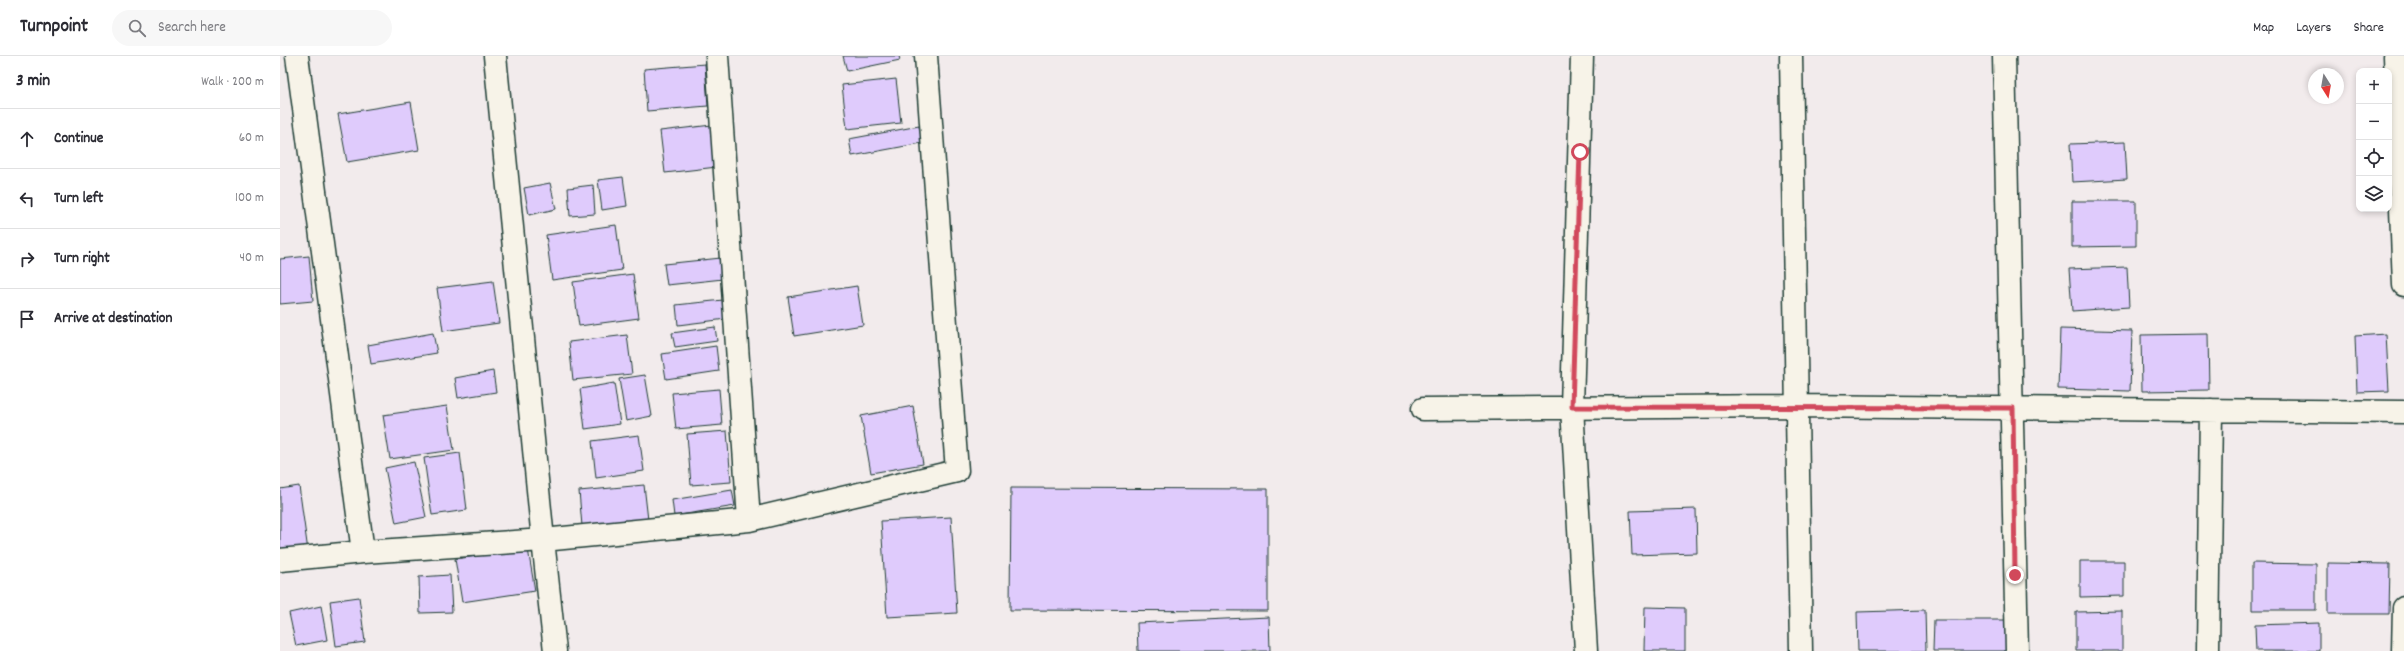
<!DOCTYPE html>
<html lang="en">
<head>
<meta charset="utf-8">
<style>
  body { margin:0; font-family:Dekko,sans-serif; background:#f7f7f7; color:#2b2b33 }
  .controls { position:absolute; right:12px; top:12px; display:grid; overflow:hidden; border-radius:8px; box-shadow:0 2px 6px #0003 }
  .controls button { width:36px; height:36px; display:grid; place-items:center; padding:0; border:0; border-bottom:1px solid #e1e1e2; background:#fff; color:#2b2b33; font:20px sans-serif }
  .compass { position:absolute; left:2028px; top:12px; width:36px; height:36px; border-radius:50%; background:#fff; box-shadow:0 2px 6px #0003; rotate:169deg }
  .stop { position:absolute; width:12px; height:12px; margin:-9px; border:3px solid #d1495b; border-radius:50%; background:#fff }
  .stop.end { background:#d1495b; border-color:#fff; box-shadow:0 1px 4px #0008 }
  .list { margin:0; padding:0; list-style:none }
  h2 { display:flex; justify-content:space-between; align-items:center; height:52px; margin:0; padding:0 16px; font-size:17px }
  h2 small { font-size:13px; font-weight:400; color:#7c7c81 }
  .list li { display:grid; grid-template-columns:26px 1fr auto; gap:12px; align-items:center; box-sizing:border-box; height:60px; padding:0 16px; border-top:1px solid #e1e1e2 }
  .list b { display:block; font-size:15px; white-space:nowrap }
  .list em { font-size:13px; font-style:normal; color:#7c7c81 }
  .icon { flex:none; width:22px; height:22px; fill:none; stroke:currentColor; stroke-width:2; stroke-linecap:round; stroke-linejoin:round }
  .map { position:relative; flex:none; width:2124px; height:595px; overflow:hidden }
  header { display:flex; align-items:center; gap:24px; box-sizing:border-box; height:56px; padding:0 20px; background:#fff; border-bottom:1px solid #e1e1e2 }
  header strong { font-size:19px }
  nav { display:flex; gap:22px; margin-inline-start:auto; font-size:14px }
  .search { width:280px; height:36px; background:#f7f7f7; display:flex; align-items:center; gap:10px; box-sizing:border-box; padding:0 14px; border-radius:22px; color:#7c7c81; font-size:15px }
  main { display:flex }
  aside { flex:1; background:#fff }
  .map>svg:first-child { display:block }
</style>
</head>
<body>
<header>
<strong>Turnpoint</strong>
<div class="search"><svg class="icon" aria-label="search" viewBox="0 0 24 24"><circle cx="10" cy="10" r="6"/><path d="M15 15l6 6"/></svg>Search here</div>
<nav><a>Map</a><a>Layers</a><a>Share</a></nav>
</header>
<main>
<aside>
<h2>3 min<small>Walk · 200 m</small></h2>
<ul class="list">
<li><svg class="icon" aria-label="ahead" viewBox="0 0 24 24"><path d="M12 20V5M6 11l6-6 6 6"/></svg><div><b>Continue</b></div><em>60 m</em></li>
<li><svg class="icon" aria-label="left" viewBox="0 0 24 24"><path d="M17 20v-9H6M10 6l-5 5 5 5"/></svg><div><b>Turn left</b></div><em>100 m</em></li>
<li><svg class="icon" aria-label="right" viewBox="0 0 24 24"><path d="M7 20v-9h11M14 6l5 5-5 5"/></svg><div><b>Turn right</b></div><em>40 m</em></li>
<li><svg class="icon" aria-label="arrive" viewBox="0 0 24 24"><path d="M6 21V4h12l-3 4 3 4H6"/></svg><div><b>Arrive at destination</b></div></li>
</ul>
</aside>
<div class="map">
<svg width="2124" height="595" viewBox="0 0 2124 595">
  <rect width="100%" height="100%" fill="#f2ebec"/>
  <filter id="ink" filterUnits="userSpaceOnUse"><feTurbulence type="fractalNoise" baseFrequency=".025" numOctaves="2"/><feDisplacementMap in="SourceGraphic" scale="8" xChannelSelector="R" yChannelSelector="G"/><feConvolveMatrix kernelMatrix="1 2 1 2 8 2 1 2 1" color-interpolation-filters="sRGB"/></filter>
  <g filter="url(#ink)">
    <path fill="#dfcbfc" stroke="#1f3d34" d="M563,0H619L620,4L567,15Z
      M425,8L428,50L367,55L364,13Z
      M616,23L621,67L567,73L562,29Z
      M131,46L139,94L67,106L58,58Z
      M432,69L437,111L385,117L380,75Z
      M639,70L642,87L572,100L569,83Z
      M1845,86L1847,123L1792,126L1790,88Z
      M343,121L347,150L322,154L318,124Z
      M270,127L276,153L249,159L244,132Z
      M313,129L315,158L290,160L288,132Z
      M1792,145H1856V190L1792,191Z
      M336,169L342,214L272,224L266,179Z
      M29,200L33,245L0,248V203Z
      M441,202L443,223L387,229L384,208Z
      M1847,211L1849,251L1792,255L1789,213Z
      M353,218L359,262L299,270L293,226Z
      M213,225L219,267L163,275L157,232Z
      M577,230L583,269L514,280L508,241Z
      M443,244L446,263L398,269L396,249Z
      M435,271L437,285L395,291L392,277Z
      M1780,273L1852,275L1850,335L1778,333Z
      M153,277L157,297L91,308L88,289Z
      M1928,278L1929,334L1862,335L1861,279Z
      M2106,278L2109,335L2077,336L2075,280Z
      M347,279L352,318L293,324L289,286Z
      M436,290L439,315L386,323L382,298Z
      M213,315L216,336L178,342L175,322Z
      M365,319L372,360L346,365L339,323Z
      M334,327L340,368L305,373L300,333Z
      M439,333L442,369L396,373L392,337Z
      M167,350L174,394L110,403L103,359Z
      M633,350L643,408L591,417L581,360Z
      M447,375L451,426L411,429L407,378Z
      M359,379L364,415L316,422L312,385Z
      M180,397L187,454L152,459L144,402Z
      M134,406L146,461L116,467L105,412Z
      M364,429L368,464L302,470L299,435Z
      M19,430L28,495L0,499V433Z
      M731,432L988,433V555L730,554Z
      M452,434L455,450L394,460L392,444Z
      M1416,453L1417,497L1352,499L1350,455Z
      M671,461L677,557L607,561L601,465Z
      M248,493L255,535L182,546L175,503Z
      M1800,505H1844V540L1800,541Z
      M1972,507L2036,508V554H1972Z
      M2048,507L2110,508L2109,558H2048Z
      M170,519L172,556L140,557L139,521Z
      M79,541L85,586L56,590L50,545Z
      M41,550L47,584L16,590L9,557Z
      M1365,551L1405,552V595H1364Z
      M1645,554L1646,595H1578L1577,556Z
      M1842,555V595H1796V556Z
      M989,561L990,595H858L857,567Z
      M1654,564H1726V595H1653Z
      M2039,567V595H1976L1975,569Z"/>
    <g fill="none" stroke-linecap="round" stroke-linejoin="round">
      <g stroke="#1f3d34" stroke-width="25">
        <path id="minor" d="M17,0L83,496
          M437,0L469,464
          M1302,0L1292,351L1306,595
          M1511,0L1521,595
          M1724,0L1737,595
          M2115,0L2124,229
          M1143,353L1517,350L2124,356
          M0,504L83,496L263,484L215,0
          M275,595L263,484L469,464L677,415L646,0
          M1928,595L1931,354
          M2123,595L2124,552"/>
      </g>
      <use href="#minor" stroke="#f7f3e8" stroke-width="22"/>
    </g>
  </g>
  <g fill="none" stroke-linecap="round" stroke-linejoin="round" filter="url(#ink)">
    <path stroke="#d1495b" stroke-width="5" d="M1300,96L1292,351L1733,352L1735,519"/>
  </g>
</svg>
<div class="controls">
<button>+</button>
<button>−</button>
<button><svg class="icon" aria-label="locate" viewBox="0 0 24 24"><circle cx="12" cy="12" r="6"/><path d="M12 2v4M12 18v4M2 12h4M18 12h4"/></svg></button>
<button><svg class="icon" aria-label="layers" viewBox="0 0 24 24"><path d="M12 4l9 5-9 5-9-5zM3 14l9 5 9-5"/></svg></button>
</div>
<svg class="compass" viewBox="-18 -18 36 36"><path d="M0-13l5 13h-10z" fill="#e53935"/><path d="M0 13l5-13h-10z" fill="#7c7c81"/></svg>
<div class="stop" style="left:1300px;top:96px"></div>
<div class="stop end" style="left:1735px;top:519px"></div>
</div>
</main>
</body>
</html>
